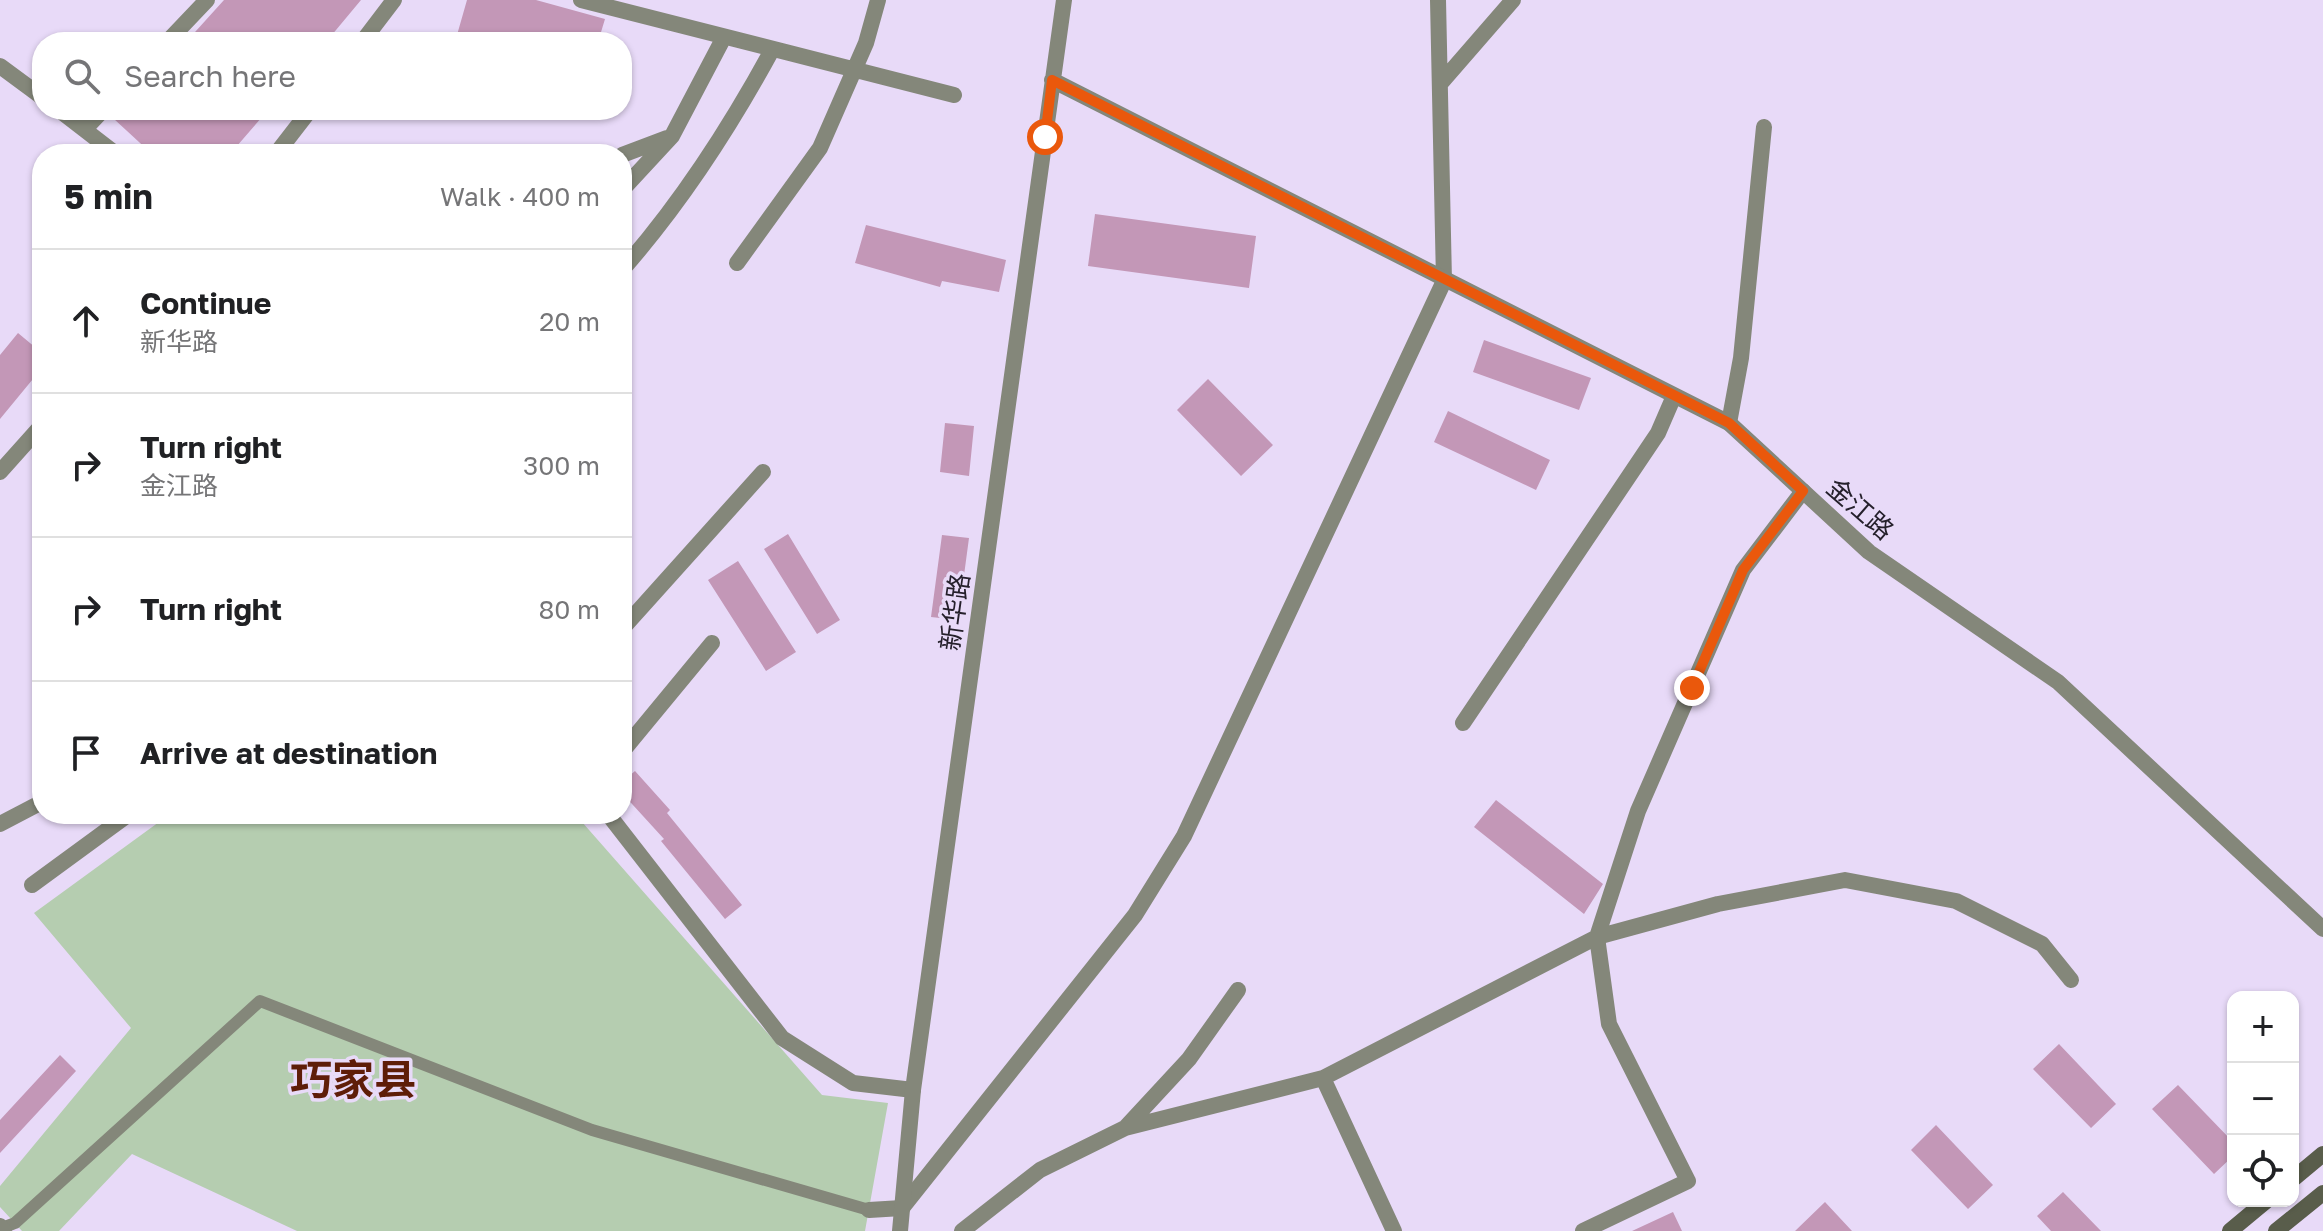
<!DOCTYPE html>
<html lang="en">
<head>
<meta charset="utf-8">
<style>
  body { margin:0; font-family:"Golos Text","Noto Sans SC",sans-serif; background:#f2f2f2; color:#202124 }
  .controls { position:absolute; right:24px; bottom:24px; display:grid; overflow:hidden; border-radius:16px; box-shadow:0 2px 6px #0004 }
  .controls button { width:72px; height:72px; display:grid; place-items:center; padding:0; border:0; border-bottom:2px solid #e0e0e0; background:#fff; color:#202124; font:40px sans-serif }
  .stop { position:absolute; width:24px; height:24px; margin:-18px; border:6px solid #ea580c; border-radius:50%; background:#fff }
  .stop.end { background:#ea580c; border-color:#fff; box-shadow:0 2px 8px #0008 }
  .list { margin:0; padding:0; list-style:none }
  h2 { display:flex; justify-content:space-between; align-items:center; height:104px; margin:0; padding:0 32px; font-size:34px }
  h2 small { font-size:26px; font-weight:400; color:#757577 }
  .list li { display:grid; grid-template-columns:52px 1fr auto; gap:24px; align-items:center; box-sizing:border-box; height:144px; padding:0 32px; border-top:2px solid #e0e0e0 }
  .list b { display:block; font-size:30px; white-space:nowrap }
  .list p { margin:0; font-size:26px; white-space:nowrap; color:#757577 }
  .list em { font-size:26px; font-style:normal; color:#757577 }
  .icon { flex:none; width:44px; height:44px; fill:none; stroke:currentColor; stroke-width:2; stroke-linecap:round; stroke-linejoin:round }
  .map { position:relative; flex:none; width:2323px; height:1231px; overflow:hidden }
  .search { position:absolute; background:#fff; box-shadow:0 2px 6px #0004; left:32px; top:32px; width:600px; height:88px; display:flex; align-items:center; gap:20px; box-sizing:border-box; padding:0 28px; border-radius:32px; color:#757577; font-size:30px }
  .panel { position:absolute; background:#fff; box-shadow:0 2px 6px #0004; left:32px; top:144px; width:600px; height:680px; border-radius:32px }
  .map>svg:first-child { display:block }
</style>
</head>
<body>
<div class="map">
<svg width="2323" height="1231" viewBox="0 0 2323 1231">
  <rect width="100%" height="100%" fill="#e8daf8"/>
  <path fill="#b5cdb0" d="M170,814H575L822,1095L888,1103L865,1231H297L132,1154L59,1231H22L0,1207V1186L131,1028L34,913Z"/>
  <path fill="#c397b7" d="M224,0H361L326,42H186Z
    M467,0H536L605,19L598,42H483L457,35Z
    M123,110H268L230,154H152L114,119Z
    M1095,214L1256,236L1249,288L1088,266Z
    M866,225L1006,260L999,292L942,281L940,287L855,263Z
    M18,333L42,353V368L0,419V355Z
    M1484,340L1591,378L1579,410L1473,372Z
    M1208,379L1273,445L1241,476L1177,410Z
    M1448,411L1550,460L1536,490L1434,442Z
    M945,423L974,426L969,476L940,472Z
    M788,534L840,620L817,634L764,549Z
    M942,535L969,538L958,620L931,617Z
    M738,561L796,652L766,671L708,580Z
    M635,771L670,810L667,813L742,905L725,919L661,841L664,839L622,793V782Z
    M1496,800L1603,884L1584,914L1474,827Z
    M2059,1044L2116,1104L2091,1128L2033,1069Z
    M60,1055L76,1071L0,1153V1120Z
    M2178,1085L2233,1142V1156L2214,1174L2152,1109Z
    M1936,1125L1993,1185L1968,1209L1911,1150Z
    M2063,1192L2101,1231H2051L2037,1216Z
    M1825,1202L1852,1231H1795Z
    M1673,1212L1682,1231H1632Z"/>
  <g fill="none" stroke-linecap="round" stroke-linejoin="round">
    <path stroke="#84877a" stroke-width="12" d="M2,1228L15,1223L260,1001L592,1130L869,1210"/>
    <path stroke="#84877a" stroke-width="16" d="M581,0L954,95
      M167,42L207,0
      M362,42L394,0
      M0,66L42,97
      M1440,84L1513,0
      M59,110L116,154
      M85,129L103,110
      M276,154L310,110
      M622,155L667,138
      M622,190L672,136L723,39
      M737,263L820,148L866,43L878,0
      M622,270C682,202 729,129 772,50
      M1729,423L1741,358L1764,127
      M0,472L42,425
      M622,629L763,472
      M1463,723L1658,433L1674,396
      M622,752L712,643
      M608,814L782,1038L853,1083L913,1090
      M0,824L42,802
      M32,885L129,814
      M1323,1078L1394,1231
      M1126,1127L1189,1059L1238,990
      M869,1210L902,1208L1135,915L1184,836L1444,281L1438,0
      M962,1231L1040,1170L1125,1128L1323,1078L1597,937L1718,904L1845,880L1956,901L2042,944L2071,980
      M1583,1231L1688,1181L1609,1024L1597,937L1638,811L1743,570L1803,491"/>
    <path stroke="#84877a" stroke-width="16" d="M1052,80L1729,423L1869,552L2058,682L2323,929
      M0,1226L4,1231
      M900,1231L913,1090L1064,0"/>
    <path stroke="#595d4b" stroke-width="16" d="M2293,1179L2323,1154
      M2230,1231L2266,1201
      M2276,1231L2323,1193"/>
  </g>
  <g fill="none" stroke-linecap="round" stroke-linejoin="round">
    <path stroke="#ea580c" stroke-width="10" d="M1045,137L1052,80L1729,423L1803,491L1743,570L1692,688"/>
  </g>
  <g text-anchor="middle" stroke-width="7" stroke-linejoin="round" paint-order="stroke">
    <g font-size="26" fill="#25202b" stroke="#e8daf8">
      <text transform="translate(1860 509) rotate(41)" y="9">金江路</text>
      <text transform="translate(955 612) rotate(-82)" y="9">新华路</text>
    </g>
    <g font-size="42" font-weight="bold" fill="#5e1d08" stroke="#e8daf8">
      <text x="353" y="1095">巧家县</text>
    </g>
  </g>
</svg>
<div class="controls">
<button>+</button>
<button>−</button>
<button><svg class="icon" aria-label="locate" viewBox="0 0 24 24"><circle cx="12" cy="12" r="6"/><path d="M12 2v4M12 18v4M2 12h4M18 12h4"/></svg></button>
</div>
<div class="stop" style="left:1045px;top:137px"></div>
<div class="stop end" style="left:1692px;top:688px"></div>
<div class="search"><svg class="icon" aria-label="search" viewBox="0 0 24 24"><circle cx="10" cy="10" r="6"/><path d="M15 15l6 6"/></svg>Search here</div>
<section class="panel">
<h2>5 min<small>Walk · 400 m</small></h2>
<ul class="list">
<li><svg class="icon" aria-label="ahead" viewBox="0 0 24 24"><path d="M12 20V5M6 11l6-6 6 6"/></svg><div><b>Continue</b><p>新华路</p></div><em>20 m</em></li>
<li><svg class="icon" aria-label="right" viewBox="0 0 24 24"><path d="M7 20v-9h11M14 6l5 5-5 5"/></svg><div><b>Turn right</b><p>金江路</p></div><em>300 m</em></li>
<li><svg class="icon" aria-label="right" viewBox="0 0 24 24"><path d="M7 20v-9h11M14 6l5 5-5 5"/></svg><div><b>Turn right</b></div><em>80 m</em></li>
<li><svg class="icon" aria-label="arrive" viewBox="0 0 24 24"><path d="M6 21V4h12l-3 4 3 4H6"/></svg><div><b>Arrive at destination</b></div></li>
</ul>
</section>
</div>
</body>
</html>
